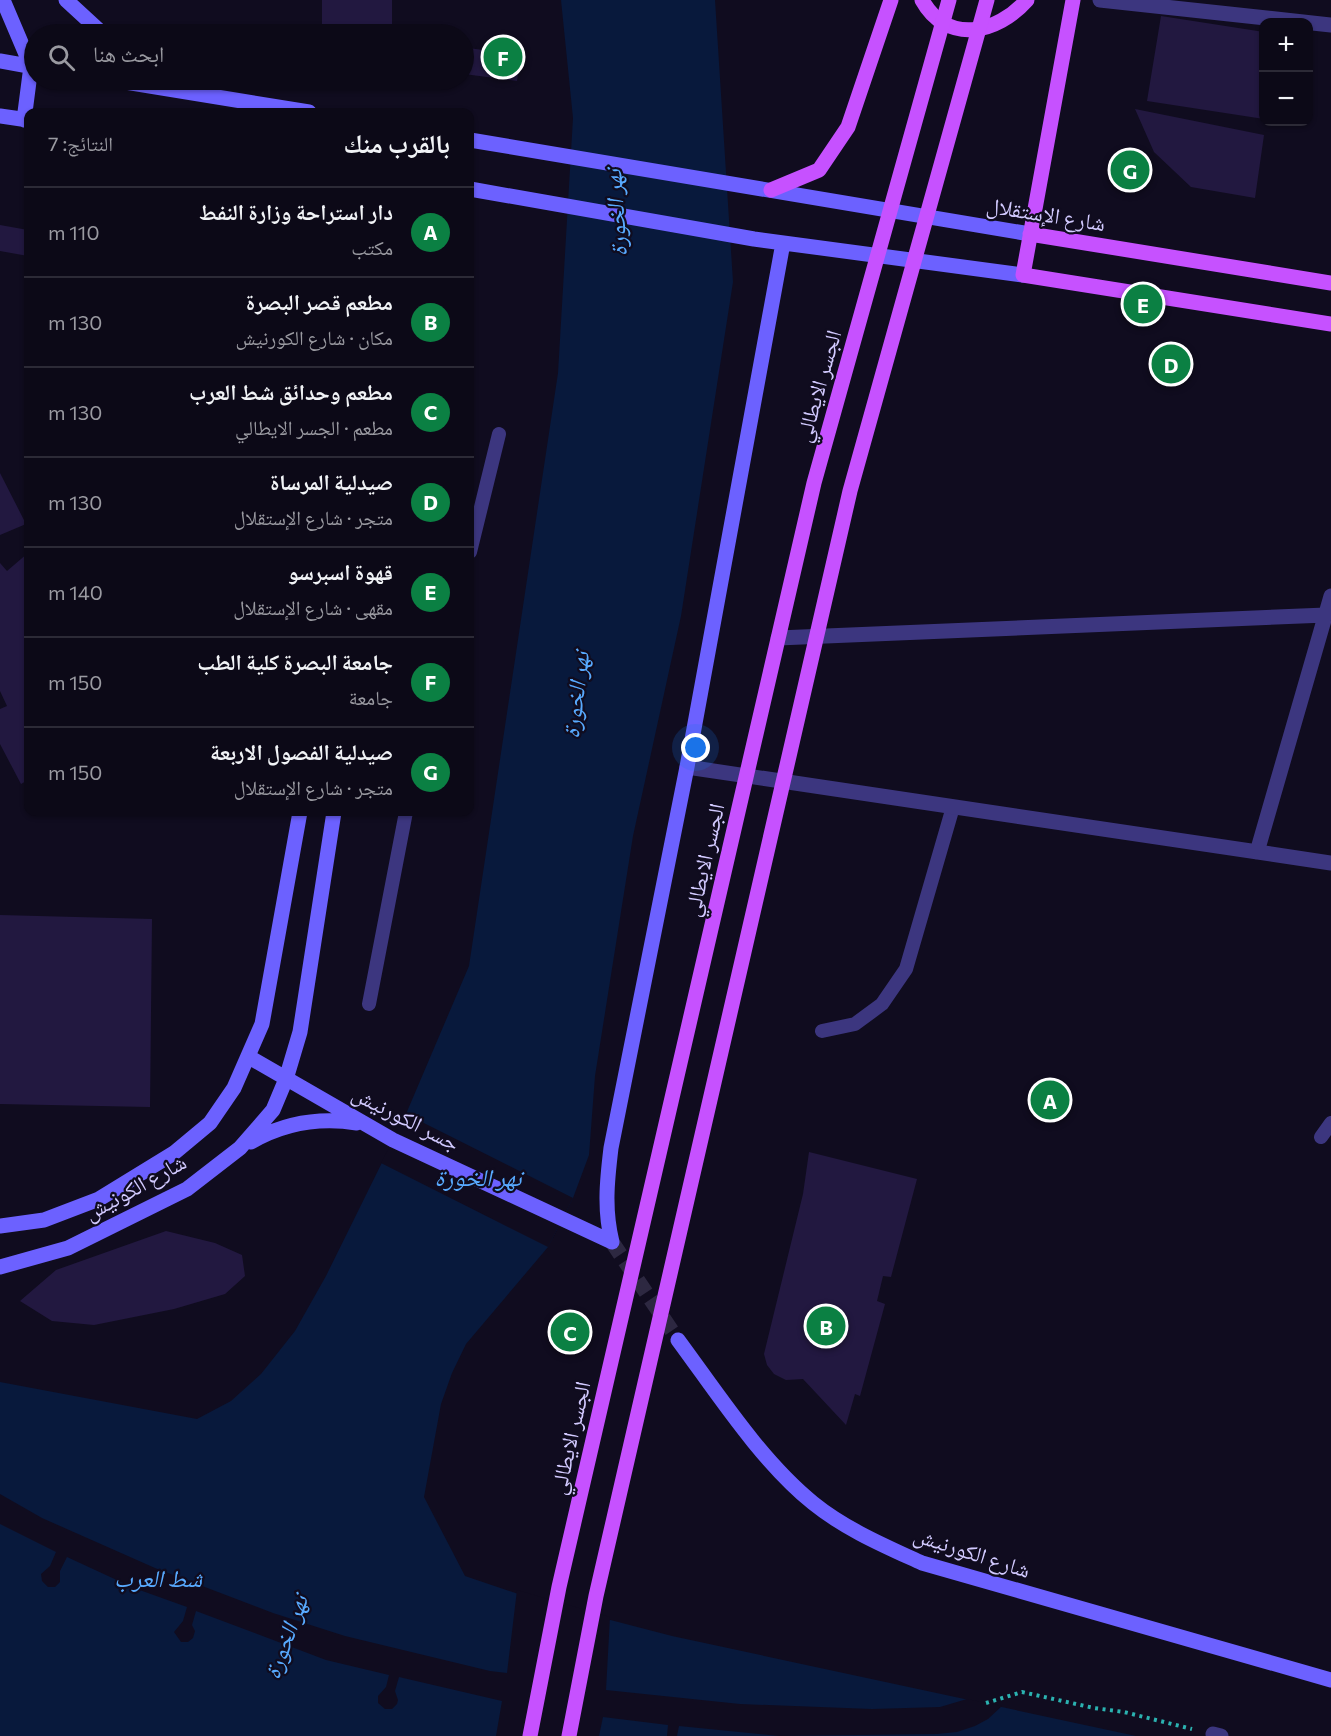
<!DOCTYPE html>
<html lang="ar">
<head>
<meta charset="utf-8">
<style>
  body { margin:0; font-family:Commissioner,"Noto Naskh Arabic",sans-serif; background:#1a1724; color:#f1f3f6; direction:rtl }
  .controls { position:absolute; right:18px; top:18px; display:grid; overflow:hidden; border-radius:12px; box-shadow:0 2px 4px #0004 }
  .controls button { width:54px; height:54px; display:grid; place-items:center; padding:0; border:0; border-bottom:2px solid #2c2a36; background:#0c0917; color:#f1f3f6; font:30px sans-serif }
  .you { position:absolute; left:696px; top:748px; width:21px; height:21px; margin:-15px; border:4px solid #fff; border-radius:50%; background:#1a73e8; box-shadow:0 0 0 9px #1a73e833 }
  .badge { display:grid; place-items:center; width:39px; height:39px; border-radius:50%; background:#0b8043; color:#fff; font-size:20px; font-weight:700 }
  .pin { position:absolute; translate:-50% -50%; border:3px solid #fff; box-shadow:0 2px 6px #0006 }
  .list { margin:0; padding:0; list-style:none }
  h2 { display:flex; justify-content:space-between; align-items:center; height:78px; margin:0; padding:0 24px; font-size:26px }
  h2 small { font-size:20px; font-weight:400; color:#9a9aa1 }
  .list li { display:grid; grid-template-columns:39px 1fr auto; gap:18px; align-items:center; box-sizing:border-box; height:90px; padding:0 24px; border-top:2px solid #2c2a36 }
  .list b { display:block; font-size:22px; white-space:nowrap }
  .list p { margin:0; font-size:20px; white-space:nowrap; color:#9a9aa1 }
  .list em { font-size:20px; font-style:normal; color:#9a9aa1 }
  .icon { flex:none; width:33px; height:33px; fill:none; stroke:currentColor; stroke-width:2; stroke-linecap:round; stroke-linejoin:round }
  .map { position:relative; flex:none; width:1331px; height:1736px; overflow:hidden; direction:ltr }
  .search { position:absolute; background:#0c0917; box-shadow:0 2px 4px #0004; left:24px; top:24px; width:450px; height:66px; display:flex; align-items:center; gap:15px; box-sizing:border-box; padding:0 21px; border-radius:33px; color:#9a9aa1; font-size:22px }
  .panel { position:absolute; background:#0c0917; box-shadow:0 2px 4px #0004; left:24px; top:108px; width:450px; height:708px; border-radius:12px; direction:rtl }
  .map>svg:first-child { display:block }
</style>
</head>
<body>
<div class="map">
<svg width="1331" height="1736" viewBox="0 0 1331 1736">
  <rect width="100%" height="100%" fill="#100c1f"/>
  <path fill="#08193c" d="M561,0H715L733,282L681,616L633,836L595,1076L589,1155L573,1198L548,1247L466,1344L452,1373L441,1404L424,1497L465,1576L545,1603L672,1636L1136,1736H0V1382L197,1419L231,1401L261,1374L295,1331L326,1276L406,1114L469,966L558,373L573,118Z"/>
  <path fill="#100c1f" d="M406,1114L573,1198L548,1247L381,1163Z
    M0,1494L42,1518L155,1568L273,1613L345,1636L490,1671L507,1673L517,1590L610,1617L606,1690L740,1704L872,1709L940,1707L967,1699L1002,1706L988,1719L975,1726L957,1732L937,1734L779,1736L679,1726L677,1736H667L668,1725L603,1717L599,1736H496L502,1701L399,1677L395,1691L398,1700L397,1704L392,1709H385L378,1703V1696L386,1687L389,1675L326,1660L196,1611L192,1625L195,1631L193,1638L188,1642H181L174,1632L183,1621L187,1607L134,1588L67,1557L60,1571V1582L55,1587H48L42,1581L41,1574L50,1566L56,1552L0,1524Z"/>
  <path fill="#221840" d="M322,0H392V27H322Z
    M1161,16L1264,32V119L1147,101Z
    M468,48L521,55L517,81L464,74Z
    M1135,109L1264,135L1255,198L1191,187L1154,152Z
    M0,225L28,230V256L0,251Z
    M0,473L26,524L0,535Z
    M28,553V780L21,784L0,744V709L7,706L0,691V563L7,571Z
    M0,915L152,919L150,1107L0,1104Z
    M809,1152L917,1179L891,1277L883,1276L877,1301L885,1304L860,1396L855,1394L846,1425L803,1379L786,1380L774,1374L767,1365L764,1354L803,1194Z
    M166,1231L215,1243L242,1255L245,1276L225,1294L174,1309L94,1325L52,1321L20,1301L56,1270Z"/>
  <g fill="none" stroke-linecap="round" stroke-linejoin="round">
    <path stroke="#2d2841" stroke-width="15" stroke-dasharray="15 8" stroke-linecap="butt" d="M612,1242L678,1340"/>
    <path stroke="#2bb2b0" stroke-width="4" stroke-dasharray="3 4.5" stroke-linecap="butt" d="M986,1703L1022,1692L1094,1708L1124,1712L1192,1729"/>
    <path stroke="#3c367f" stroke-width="14" d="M470,552L499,434
      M369,1004L406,812
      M822,1031L855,1024L882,1004L906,969L953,807
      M1321,1137L1331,1123"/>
    <path stroke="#3c367f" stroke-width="15" d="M1100,0L1331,25
      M778,638L1326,615
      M687,767L1331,863
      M1257,852L1331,596
      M1213,1734L1221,1736"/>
    <path stroke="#6c61ff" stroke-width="15" d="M3,0L31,66L24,120
      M66,0L103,34
      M0,61L34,67
      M113,80L309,112
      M0,116L28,120
      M470,140L1030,234
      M470,189L754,239L1023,275
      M249,1057L393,1140L612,1242
      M251,1142C284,1123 319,1117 357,1123
      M0,1226L44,1220L99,1199L174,1153L210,1123L234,1088L262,1024L300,812
      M612,1242C604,1210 607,1181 611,1148L687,767L783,243
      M0,1267L68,1248L187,1189L240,1148L273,1110L286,1079L300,1032L334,812
      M678,1340C718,1394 761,1461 813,1503C845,1529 885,1546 922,1563L1331,1680"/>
    <path stroke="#c651ff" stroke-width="15" d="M922,0C947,45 997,34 1027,0
      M1073,0L1023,275L1331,324
      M771,190L819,170L848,127L891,0
      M1030,234L1331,283"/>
    <path stroke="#c651ff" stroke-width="15" d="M530,1736L559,1587L814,483L949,0
      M569,1736L596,1596L850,491L987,0"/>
  </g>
  <g text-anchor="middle" stroke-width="4.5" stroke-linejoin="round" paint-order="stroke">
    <g font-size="22" fill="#d2caff" stroke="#100c1f">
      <text transform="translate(1046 214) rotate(9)" y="8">شارع الإستقلال</text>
      <text transform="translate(818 386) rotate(-74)" y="8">الجسر الايطالي</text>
      <text transform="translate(704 860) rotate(-77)" y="8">الجسر الايطالي</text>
      <text transform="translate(406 1118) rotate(27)" y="8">جسر الكورنيش</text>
      <text transform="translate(135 1187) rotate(-29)" y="8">شارع الكونيش</text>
      <text transform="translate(570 1438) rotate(-77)" y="8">الجسر الايطالي</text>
      <text transform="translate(972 1552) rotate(18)" y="8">شارع الكورنيش</text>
    </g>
    <g font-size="24" font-style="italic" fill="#58aaff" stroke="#100c1f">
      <text transform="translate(616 213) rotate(-94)" y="8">نهر الخورة</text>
      <text transform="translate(576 695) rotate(-83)" y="8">نهر الخورة</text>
      <text x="478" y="1186">نهر الخورة</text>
      <text x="158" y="1587">شط العرب</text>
      <text transform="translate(286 1637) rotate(-70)" y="8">نهر الخورة</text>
    </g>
  </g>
</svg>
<div class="controls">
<button>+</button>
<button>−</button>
</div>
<div class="you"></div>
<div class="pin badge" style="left:1050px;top:1100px">A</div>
<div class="pin badge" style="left:826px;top:1326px">B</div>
<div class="pin badge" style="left:570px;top:1332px">C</div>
<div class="pin badge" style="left:1171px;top:364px">D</div>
<div class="pin badge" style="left:1143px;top:304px">E</div>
<div class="pin badge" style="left:503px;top:57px">F</div>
<div class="pin badge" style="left:1130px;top:170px">G</div>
<div class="search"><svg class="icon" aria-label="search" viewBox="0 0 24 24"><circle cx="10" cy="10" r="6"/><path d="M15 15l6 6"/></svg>ابحث هنا</div>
<section class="panel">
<h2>بالقرب منك<small>النتائج: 7</small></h2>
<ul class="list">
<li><span class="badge">A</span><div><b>دار استراحة وزارة النفط</b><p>مكتب</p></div><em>110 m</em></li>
<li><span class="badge">B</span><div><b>مطعم قصر البصرة</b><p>مكان · شارع الكورنيش</p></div><em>130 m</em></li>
<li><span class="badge">C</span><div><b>مطعم وحدائق شط العرب</b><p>مطعم · الجسر الايطالي</p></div><em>130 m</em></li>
<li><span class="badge">D</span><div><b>صيدلية المرساة</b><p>متجر · شارع الإستقلال</p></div><em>130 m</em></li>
<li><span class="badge">E</span><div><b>قهوة اسبرسو</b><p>مقهى · شارع الإستقلال</p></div><em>140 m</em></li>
<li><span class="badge">F</span><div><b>جامعة البصرة كلية الطب</b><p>جامعة</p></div><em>150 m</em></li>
<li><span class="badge">G</span><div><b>صيدلية الفصول الاربعة</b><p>متجر · شارع الإستقلال</p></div><em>150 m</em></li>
</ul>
</section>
</div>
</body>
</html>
